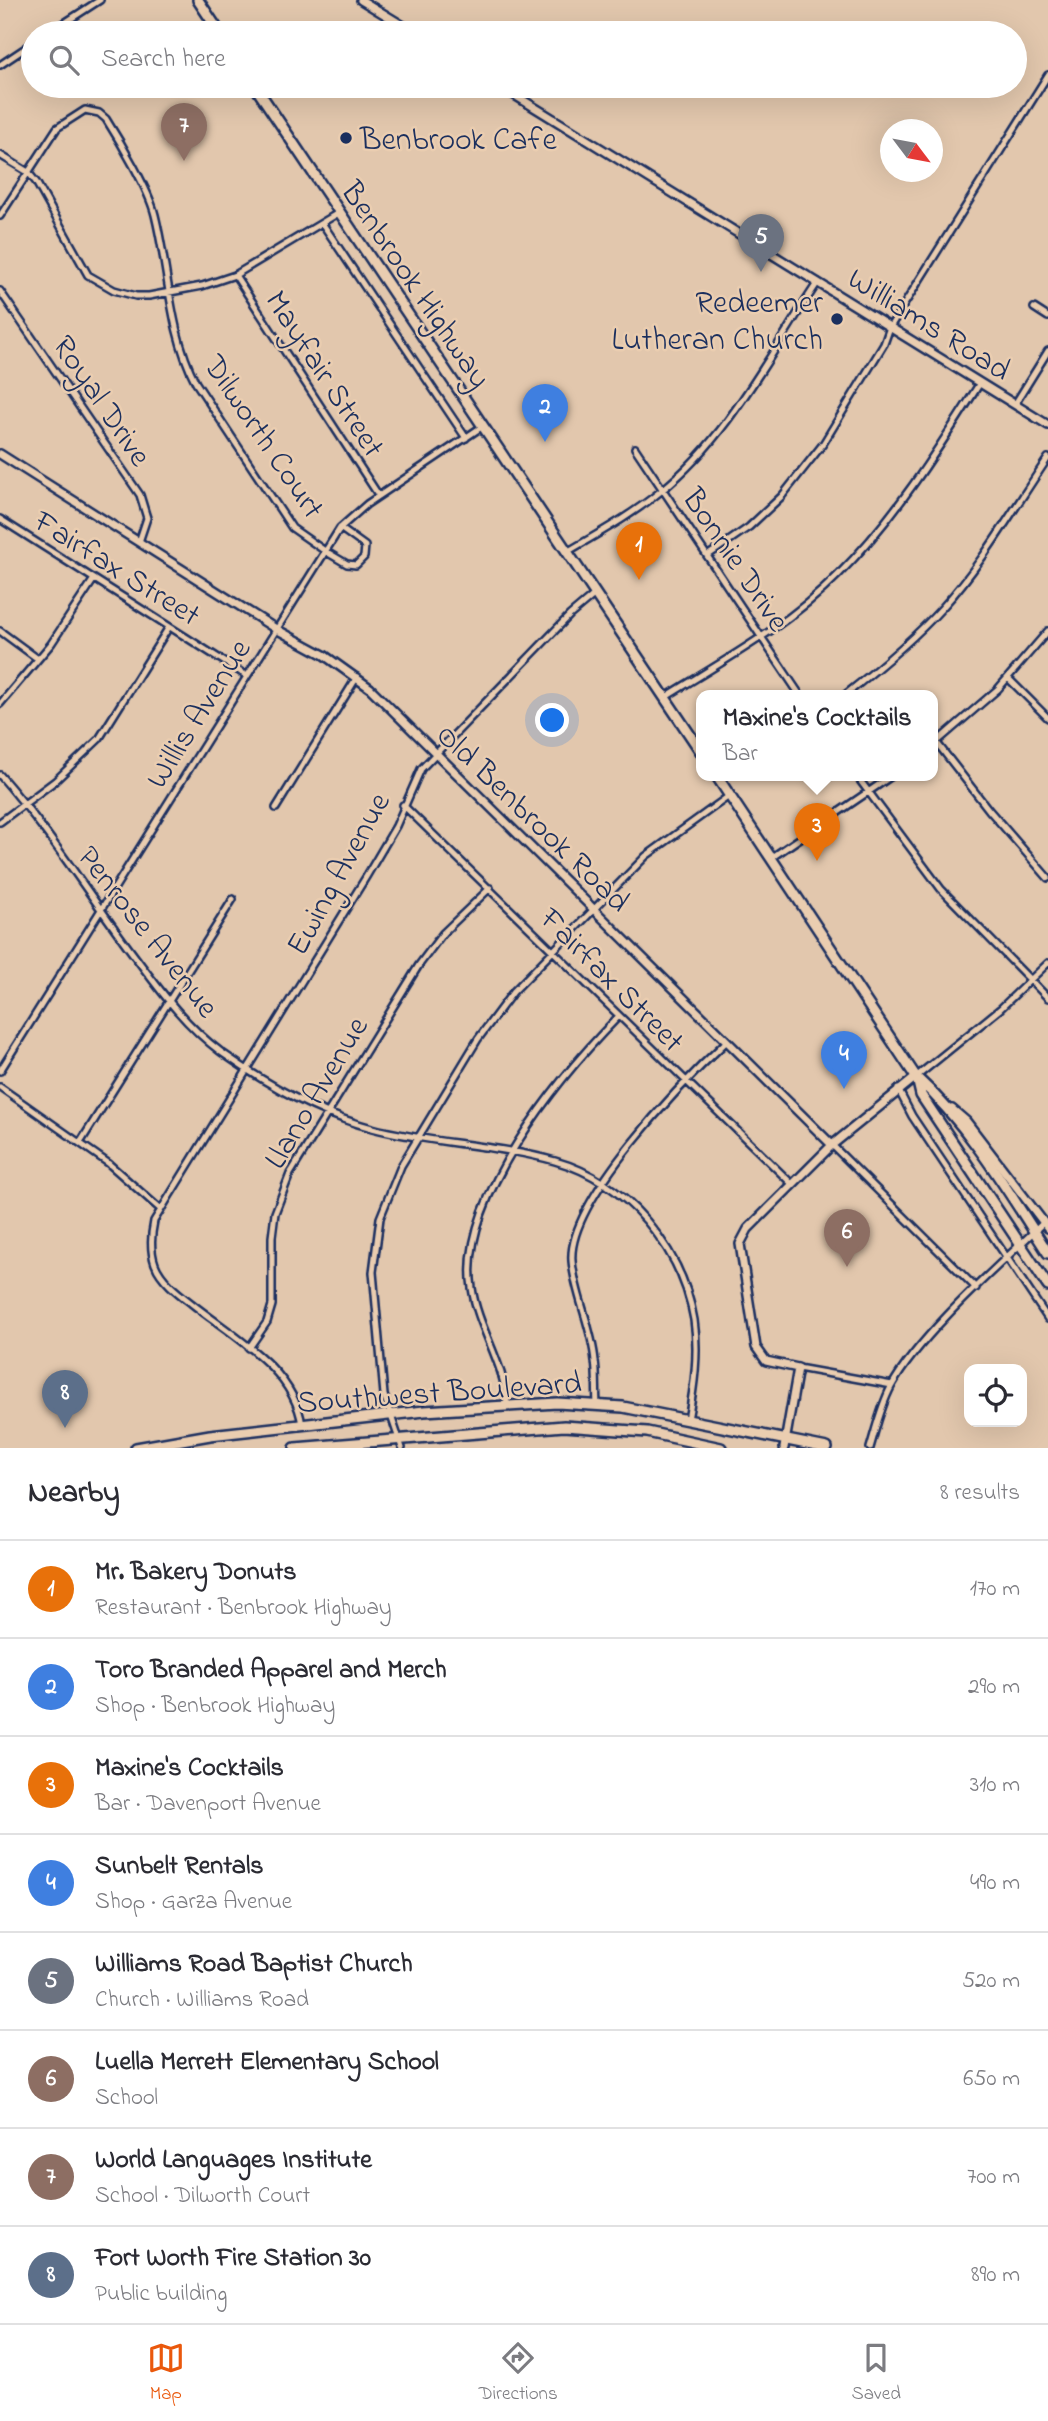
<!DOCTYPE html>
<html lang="en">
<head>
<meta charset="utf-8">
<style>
  body { margin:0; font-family:"Indie Flower",sans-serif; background:#f7f7f7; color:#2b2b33 }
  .controls { position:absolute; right:21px; bottom:21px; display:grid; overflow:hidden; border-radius:14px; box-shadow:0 7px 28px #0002 }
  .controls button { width:63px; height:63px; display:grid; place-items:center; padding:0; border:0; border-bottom:2px solid #e1e1e2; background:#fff; color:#2b2b33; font:35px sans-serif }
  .compass { position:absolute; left:880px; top:119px; width:63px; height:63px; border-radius:50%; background:#fff; box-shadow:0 7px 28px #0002; rotate:122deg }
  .you { position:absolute; left:553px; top:721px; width:24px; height:24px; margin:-18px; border:5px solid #fff; border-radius:50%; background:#1a73e8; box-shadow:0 0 0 10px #1a73e833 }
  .badge { display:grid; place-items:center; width:46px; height:46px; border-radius:50%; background:#ea580c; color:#fff; font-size:23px; font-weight:700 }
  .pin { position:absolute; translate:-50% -58px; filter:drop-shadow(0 2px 4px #0008) }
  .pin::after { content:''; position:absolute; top:37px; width:24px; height:21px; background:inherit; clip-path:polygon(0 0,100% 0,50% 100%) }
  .popup { position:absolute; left:696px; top:690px; width:242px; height:91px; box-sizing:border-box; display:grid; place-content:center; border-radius:14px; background:#fff; filter:drop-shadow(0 2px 5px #0005); font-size:23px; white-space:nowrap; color:#7c7c81 }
  .popup b { font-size:26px; color:#2b2b33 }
  .popup::after { content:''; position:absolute; left:50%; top:100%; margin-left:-14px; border:14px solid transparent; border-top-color:#fff }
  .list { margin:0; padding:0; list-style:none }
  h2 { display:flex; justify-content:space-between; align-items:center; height:91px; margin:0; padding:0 28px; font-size:30px }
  h2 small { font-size:23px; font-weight:400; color:#7c7c81 }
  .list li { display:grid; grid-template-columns:46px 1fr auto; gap:21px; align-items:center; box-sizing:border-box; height:98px; padding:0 28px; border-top:2px solid #e1e1e2 }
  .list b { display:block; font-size:26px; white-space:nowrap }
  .list p { margin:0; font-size:23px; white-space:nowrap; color:#7c7c81 }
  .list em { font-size:23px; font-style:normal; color:#7c7c81 }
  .icon { flex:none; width:38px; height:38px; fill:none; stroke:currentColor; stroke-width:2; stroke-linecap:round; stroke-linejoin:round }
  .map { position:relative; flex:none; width:1048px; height:1448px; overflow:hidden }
  .search { position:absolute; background:#fff; box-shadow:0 7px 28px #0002; left:21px; right:21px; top:21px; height:77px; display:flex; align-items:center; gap:18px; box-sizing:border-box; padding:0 24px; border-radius:38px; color:#7c7c81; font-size:26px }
  .sheet { height:875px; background:#fff }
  nav { display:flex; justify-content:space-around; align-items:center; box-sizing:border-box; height:98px; border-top:2px solid #e1e1e2; background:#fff; font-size:19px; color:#7c7c81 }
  nav a { display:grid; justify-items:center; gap:4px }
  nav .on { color:#ea580c }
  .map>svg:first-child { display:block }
</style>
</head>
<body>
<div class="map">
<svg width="1048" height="1448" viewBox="0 0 1048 1448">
  <rect width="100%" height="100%" fill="#e2c7ad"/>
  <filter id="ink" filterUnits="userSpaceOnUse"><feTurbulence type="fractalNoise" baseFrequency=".0143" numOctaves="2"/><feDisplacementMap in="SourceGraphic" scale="14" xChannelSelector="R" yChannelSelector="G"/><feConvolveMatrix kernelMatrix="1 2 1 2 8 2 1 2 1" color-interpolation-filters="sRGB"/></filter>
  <g filter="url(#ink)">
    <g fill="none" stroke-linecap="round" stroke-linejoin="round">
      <g stroke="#1b2f5e" stroke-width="10">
        <path id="minor" d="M49,33L100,0
          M0,65L33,43
          M0,155L28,172L36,182L88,275L114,290L136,296H149L202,286L235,275L340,212
          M0,216L57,128L85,110L99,113L106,119C120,141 149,190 155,215C169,271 169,332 196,383L292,528L325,551L347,564L356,565L364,557L365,546L340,528
          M322,223L466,438
          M235,275L379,496
          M0,291L140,495L147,518L139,542
          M1034,308L1048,317
          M1015,404L1048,351
          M635,448L800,695
          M0,519L247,676
          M567,552C599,533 632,515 661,491C729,437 770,353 818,282
          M707,556L749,527L782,496L823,444L884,344L890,327L1048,75
          M0,631L38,659
          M1008,678L1048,718
          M845,695C879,668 913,640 942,608C983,563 1014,508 1048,458
          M664,698C723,661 789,625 838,575C895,518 937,451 980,383
          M0,704L51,644L94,579
          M937,743L989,810L1048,878
          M932,746L998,689L1048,631
          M0,775C50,832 91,898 136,958C162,993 186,1026 221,1052C266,1084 318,1114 372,1128C432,1144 495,1144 555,1161C626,1181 682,1248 694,1320C699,1353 694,1387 688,1420
          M856,775L941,889L1048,998
          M403,805L792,1184
          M276,808L357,677
          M0,822L55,781L99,739L169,627
          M771,858L893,775
          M0,1071L340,528L367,504L483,426
          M916,1077L1000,1009L1048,963
          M0,1087L108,1163L159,1208
          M898,1089L912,1116L1048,1319
          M80,1143L233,899
          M832,1145L976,1288
          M249,1348L267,1322L272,1305V1237L275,1213L290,1174L419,965L443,933L490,888
          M798,1368L892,1385
          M597,1404C596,1390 597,1374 595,1361C592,1327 575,1295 572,1261C567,1201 684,1081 727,1041
          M507,1405C505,1363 478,1329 472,1288C458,1200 560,1076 618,1017
          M302,1425C294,1368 232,1336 191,1303C178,1293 161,1280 155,1264C150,1250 151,1235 154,1221L366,877L396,826L421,769L570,615L595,594
          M402,1448L384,1395L373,1272L380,1218L401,1166L478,1039L513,992L646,856L729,796
          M870,1448C876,1428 881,1406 891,1387C920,1334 998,1266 1043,1223"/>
      </g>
      <g stroke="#1b2f5e" stroke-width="12">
        <path id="tertiary" d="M361,0L415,33
          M500,86L1048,425
          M0,454L276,629L324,655L370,688L832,1145
          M952,1109L966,1121L1048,1228
          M784,1448L798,1368L766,1361L756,1347L740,1244L748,1229L832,1145L916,1077"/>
      </g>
      <g stroke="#1b2f5e" stroke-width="14">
        <path id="primary" d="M198,0L220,33
          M255,86L702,753
          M716,775L916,1077C970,1126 1008,1191 1048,1253
          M917,1078L921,1095L1048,1286
          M136,1448L210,1435L424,1411L557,1403L623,1407L827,1448
          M295,1448L564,1426L647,1432L721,1448"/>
      </g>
      <use href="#minor" stroke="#eacdb0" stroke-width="5"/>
      <use href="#tertiary" stroke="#eacdb0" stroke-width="7"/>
      <use href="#primary" stroke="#eacdb0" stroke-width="9"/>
    </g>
  </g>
  <g fill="#1b2f5e" stroke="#eacdb0" stroke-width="2.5">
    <circle cx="346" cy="138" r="7"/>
    <circle cx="837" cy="319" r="7"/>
  </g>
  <g text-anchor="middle" stroke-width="5" stroke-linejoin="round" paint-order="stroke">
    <g font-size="32" fill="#1b2f5e" stroke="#eacdb0" text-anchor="start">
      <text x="360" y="149">Benbrook Cafe</text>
      <text x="823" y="312" text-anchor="end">Redeemer<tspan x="823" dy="37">Lutheran Church</tspan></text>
    </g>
    <g font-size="32" fill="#1b2f5e" stroke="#eacdb0">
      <text transform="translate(417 284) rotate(56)" y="11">Benbrook Highway</text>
      <text transform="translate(930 323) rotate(32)" y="11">Williams Road</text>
      <text transform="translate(326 373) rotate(57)" y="11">Mayfair Street</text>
      <text transform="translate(103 400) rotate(56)" y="11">Royal Drive</text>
      <text transform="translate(265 436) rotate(56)" y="11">Dilworth Court</text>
      <text transform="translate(737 559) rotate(56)" y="11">Bonnie Drive</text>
      <text transform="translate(118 567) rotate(32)" y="11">Fairfax Street</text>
      <text transform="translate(197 713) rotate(-58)" y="11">Willis Avenue</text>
      <text transform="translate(534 817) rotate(44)" y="11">Old Benbrook Road</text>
      <text transform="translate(337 873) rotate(-61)" y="11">Ewing Avenue</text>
      <text transform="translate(149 931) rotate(52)" y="11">Penrose Avenue</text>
      <text transform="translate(613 979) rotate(45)" y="11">Fairfax Street</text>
      <text transform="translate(315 1092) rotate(-59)" y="11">Llano Avenue</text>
      <text transform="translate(439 1391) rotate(-4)" y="11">Southwest Boulevard</text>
    </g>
  </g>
</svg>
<div class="controls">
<button><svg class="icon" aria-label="locate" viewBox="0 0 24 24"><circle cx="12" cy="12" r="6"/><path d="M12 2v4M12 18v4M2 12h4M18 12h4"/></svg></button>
</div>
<svg class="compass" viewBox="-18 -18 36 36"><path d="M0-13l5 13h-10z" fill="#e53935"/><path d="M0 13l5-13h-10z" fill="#7c7c81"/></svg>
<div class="you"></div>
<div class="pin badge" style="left:639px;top:580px;background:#e8710a">1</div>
<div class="pin badge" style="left:545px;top:442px;background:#3f7fe0">2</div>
<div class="pin badge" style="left:817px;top:861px;background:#e8710a">3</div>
<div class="popup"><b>Maxine's Cocktails</b>Bar</div>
<div class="pin badge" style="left:844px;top:1089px;background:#3f7fe0">4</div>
<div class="pin badge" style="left:761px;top:272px;background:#6b7280">5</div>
<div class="pin badge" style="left:847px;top:1267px;background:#8d6e63">6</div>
<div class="pin badge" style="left:184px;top:161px;background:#8d6e63">7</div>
<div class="pin badge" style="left:65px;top:1428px;background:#5c6f8a">8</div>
<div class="search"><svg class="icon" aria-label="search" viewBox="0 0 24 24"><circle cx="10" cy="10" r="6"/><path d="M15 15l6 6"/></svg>Search here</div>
</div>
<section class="sheet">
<h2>Nearby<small>8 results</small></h2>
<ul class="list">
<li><span class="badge" style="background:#e8710a">1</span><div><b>Mr. Bakery Donuts</b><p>Restaurant · Benbrook Highway</p></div><em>170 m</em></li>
<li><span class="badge" style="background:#3f7fe0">2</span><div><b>Toro Branded Apparel and Merch</b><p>Shop · Benbrook Highway</p></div><em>290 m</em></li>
<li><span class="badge" style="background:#e8710a">3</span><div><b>Maxine's Cocktails</b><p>Bar · Davenport Avenue</p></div><em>310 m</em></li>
<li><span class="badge" style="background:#3f7fe0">4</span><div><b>Sunbelt Rentals</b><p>Shop · Garza Avenue</p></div><em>490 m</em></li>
<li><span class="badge" style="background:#6b7280">5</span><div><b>Williams Road Baptist Church</b><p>Church · Williams Road</p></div><em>520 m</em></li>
<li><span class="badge" style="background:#8d6e63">6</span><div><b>Luella Merrett Elementary School</b><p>School</p></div><em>650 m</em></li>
<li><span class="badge" style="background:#8d6e63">7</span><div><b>World Languages Institute</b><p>School · Dilworth Court</p></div><em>700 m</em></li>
<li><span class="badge" style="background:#5c6f8a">8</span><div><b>Fort Worth Fire Station 30</b><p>Public building</p></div><em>890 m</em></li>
</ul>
</section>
<nav>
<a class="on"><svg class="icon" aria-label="map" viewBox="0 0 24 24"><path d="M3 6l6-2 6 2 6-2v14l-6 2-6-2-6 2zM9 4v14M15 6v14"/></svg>Map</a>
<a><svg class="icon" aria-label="directions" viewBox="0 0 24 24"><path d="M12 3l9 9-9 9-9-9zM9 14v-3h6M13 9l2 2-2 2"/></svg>Directions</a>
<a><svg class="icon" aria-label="saved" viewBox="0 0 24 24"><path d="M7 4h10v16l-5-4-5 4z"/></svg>Saved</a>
</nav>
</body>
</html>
